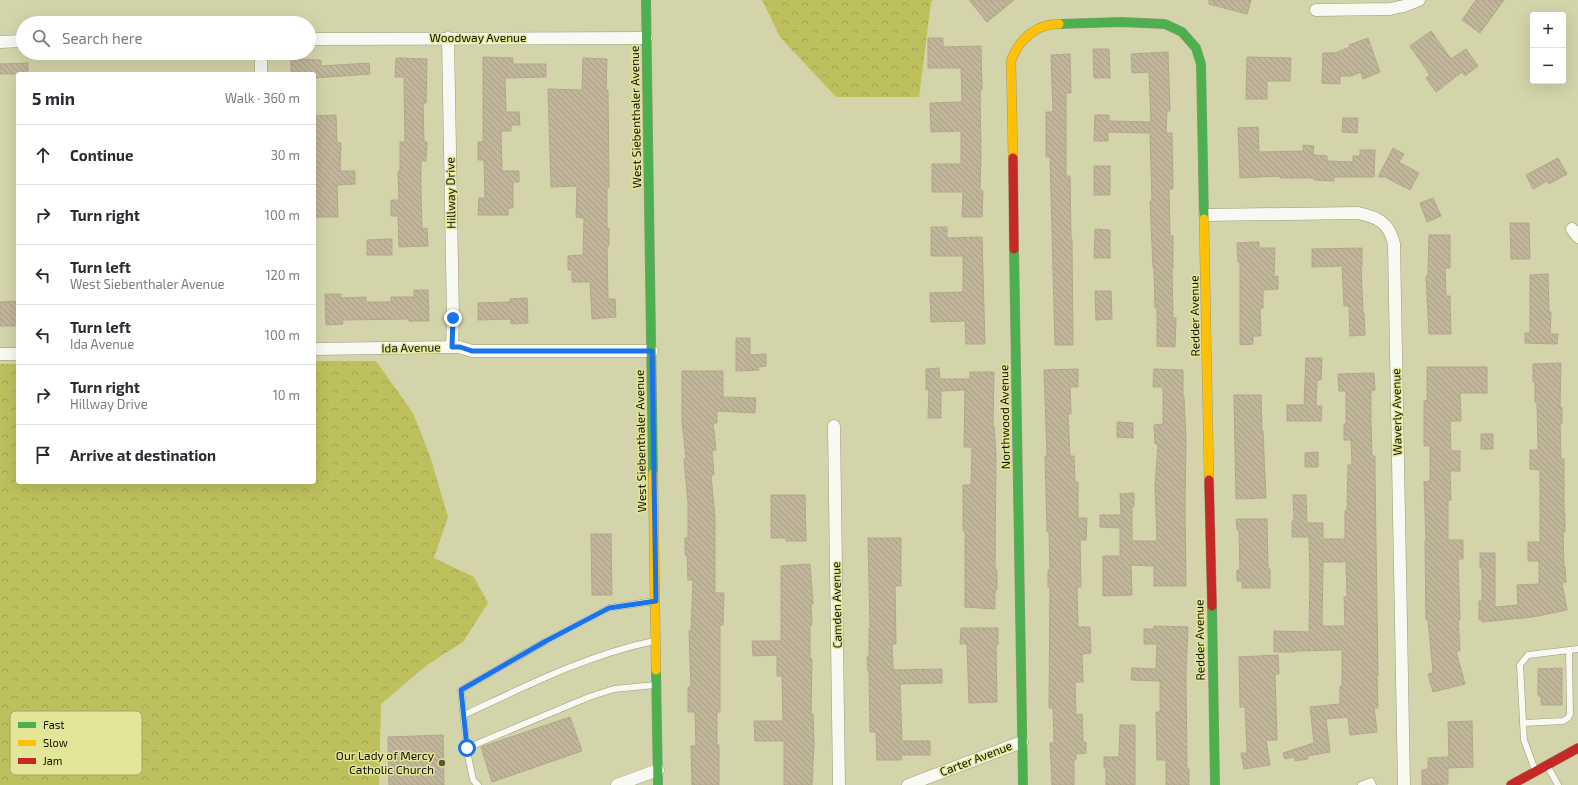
<!DOCTYPE html>
<html lang="en">
<head>
<meta charset="utf-8">
<style>
  body { margin:0; font-family:"Exo 2",sans-serif; background:#f7f7f7; color:#2b2b33 }
  .controls { position:absolute; right:12px; top:12px; display:grid; overflow:hidden; border-radius:4px; box-shadow:0 4px 16px #0002 }
  .controls button { width:36px; height:36px; display:grid; place-items:center; padding:0; border:0; border-bottom:1px solid #e1e1e2; background:#fff; color:#2b2b33; font:20px sans-serif }
  .stop { position:absolute; width:12px; height:12px; margin:-9px; border:3px solid #1a73e8; border-radius:50%; background:#fff }
  .stop.end { background:#1a73e8; border-color:#fff; box-shadow:0 1px 4px #0008 }
  .list { margin:0; padding:0; list-style:none }
  h2 { display:flex; justify-content:space-between; align-items:center; height:52px; margin:0; padding:0 16px; font-size:17px }
  h2 small { font-size:13px; font-weight:400; color:#7c7c81 }
  .list li { display:grid; grid-template-columns:26px 1fr auto; gap:12px; align-items:center; box-sizing:border-box; height:60px; padding:0 16px; border-top:1px solid #e1e1e2 }
  .list b { display:block; font-size:15px; white-space:nowrap }
  .list p { margin:0; font-size:13px; white-space:nowrap; color:#7c7c81 }
  .list em { font-size:13px; font-style:normal; color:#7c7c81 }
  .icon { flex:none; width:22px; height:22px; fill:none; stroke:currentColor; stroke-width:2; stroke-linecap:round; stroke-linejoin:round }
  .map { position:relative; flex:none; width:1578px; height:785px; overflow:hidden }
  .search { position:absolute; background:#fff; box-shadow:0 4px 16px #0002; left:16px; top:16px; width:300px; height:44px; display:flex; align-items:center; gap:10px; box-sizing:border-box; padding:0 14px; border-radius:22px; color:#7c7c81; font-size:15px }
  .panel { position:absolute; background:#fff; box-shadow:0 4px 16px #0002; left:16px; top:72px; width:300px; height:412px; border-radius:4px }
  .map>svg:first-child { display:block }
</style>
</head>
<body>
<div class="map">
<svg width="1578" height="785" viewBox="0 0 1578 785">
  <defs>
    <pattern id="forest-crowns" width="20" height="18" patternUnits="userSpaceOnUse"><rect width="20" height="18" fill="#bec05e"/><path d="M2 6a3 3 0 1 1 6 0M12 15a3 3 0 1 1 6 0" fill="none" stroke="#a2a450"/></pattern>
    <pattern id="building-back-hatch" width="6" height="6" patternUnits="userSpaceOnUse"><rect width="6" height="6" fill="#c1b59a"/><path d="M-1 5l2 2M0 0l6 6M5-1l2 2" fill="none" stroke="#a59b83"/></pattern>
  </defs>
  <rect width="100%" height="100%" fill="#d3d4aa"/>
  <path fill="url(#forest-crowns)" d="M762,0H933L931,2L919,97H836L780,37Z
    M314,361H376L413,413L430,456L448,517L434,558L474,577L488,603L463,642L427,665L381,704L379,785H0V364H18V482H314Z"/>
  <path fill="url(#building-back-hatch)" stroke="#b3a68c" fill-rule="evenodd" d="M969,0H1014L987,22Z
    M1209,0H1251L1247,14L1209,4Z
    M1476,0H1504L1480,33L1462,20Z
    M1431,31L1451,59L1466,49L1478,66L1465,76L1462,72L1436,92L1426,78L1430,75L1410,46Z
    M928,38H943V47L981,46L982,90H980L981,154L980,190L983,191L982,217H962L963,192H932V164H961V131L931,132L930,103L962,102L961,68H928Z
    M1368,38L1380,72L1363,79L1361,72L1351,76H1340V84L1322,83L1323,53H1335L1350,47L1349,45Z
    M1093,49H1109L1110,78H1094Z
    M1168,52L1170,111H1167L1166,133H1172L1173,189H1169L1170,236H1173V268H1172L1173,318H1176L1175,347L1157,346V308H1155L1154,268H1153L1150,201H1152L1150,133L1108,132V141H1094L1095,115H1109V121L1151,122L1149,72L1132,73L1131,54Z
    M1070,54L1071,93H1066V176H1070L1071,239H1072L1073,345H1055L1050,157H1046V112H1053L1051,55Z
    M483,57L513,58V64H546V77L505,78L506,112H519L520,125H511V131H501L502,171H519V182H513V208H508V215H478L479,198H485L484,160H478V142H483Z
    M1247,57L1291,58L1290,81H1267V99H1246Z
    M396,58L427,59L426,103H423L424,142H427L426,161H421V192L422,229L427,228L428,246L399,247L398,216H391V200H399L398,171H400V142H405L404,77H395Z
    M583,58L607,59L606,90H608L609,187L607,188V228H609V246H607L608,299H615L616,317L592,319L590,282H572V270H568V256L583,255L584,218L576,217L577,186L551,187L548,89L582,90Z
    M291,59L321,60V66L369,63L370,74L314,78V74H291Z
    M28,63V74H0V64Z
    M336,115L337,142L341,143L340,171H355V184L337,185L338,217H314V116Z
    M1343,118H1358L1357,133L1342,132Z
    M1258,127L1259,152L1303,151V145L1314,146L1313,155L1327,156V161L1353,162V156H1360V150H1375L1374,177H1334V181L1314,180V178H1280V176L1240,178L1238,128Z
    M1393,148L1404,154L1399,162L1419,173L1410,190L1385,177H1378Z
    M1558,158L1567,174L1549,184L1547,181L1533,189L1526,175Z
    M1094,166H1110V195H1094Z
    M1433,198L1441,216L1427,222L1420,203Z
    M1510,223H1529L1530,259H1511Z
    M931,227H947V238L982,237L985,344H966L965,321L931,322L930,293L963,292V256H931Z
    M1095,229L1110,230V258H1094Z
    M1429,235H1450V268H1445L1446,296H1450L1451,334H1429L1426,276H1428Z
    M392,239V255H367V240Z
    M1259,242V248H1275L1274,277L1278,276V289L1263,290V308H1260L1261,336H1253V344L1240,345V262H1238L1237,243Z
    M1362,248V266H1361L1363,313H1364L1365,335L1350,336L1349,306H1344L1342,266L1312,267V249Z
    M1548,274L1549,312H1551L1550,334H1558L1557,344L1525,343V333H1530V275Z
    M414,290H428L429,321H409V319L342,320L343,324L326,325L325,294H341V298L366,297V302H391V297H414Z
    M1095,291H1111L1112,319L1096,320Z
    M527,298L528,323L511,324V319L478,320V303L510,302V299Z
    M18,301V326H0V302Z
    M736,338H750V355L766,354V366L758,367L759,370L736,371Z
    M1306,358H1322L1321,380H1317L1316,406H1322L1321,421H1287V405H1304Z
    M1561,363L1560,407H1562V424H1560L1561,459H1564V513H1565V532H1563L1564,567H1565L1566,582L1562,583L1567,610L1533,617L1482,622V620H1479V601H1482V568H1480V553H1495V607L1518,605L1517,585L1539,584V561H1528V542H1540V470L1530,469V450H1538L1537,402H1535V382H1533V364Z
    M1427,367H1487V393H1460L1461,421H1450L1451,451H1460V471H1450L1451,500H1448V540H1463V559H1458L1460,620H1458L1460,651H1456L1465,684L1433,692L1428,674L1433,673L1428,620H1426L1425,541H1426L1424,482L1430,481V446H1424V401L1427,400Z
    M939,368L940,379H970V372H994L993,426H994L996,456L995,569L997,570V590H995V609L965,607V531H963V485H971L972,447H964L965,390L941,391V418H928L929,390H926V369Z
    M1078,369V387H1070L1071,414H1068L1070,456H1074L1075,482H1078V518H1087L1086,540H1080L1081,587H1077L1078,627H1090L1091,653L1082,654L1083,682H1075L1076,715L1082,714L1083,742H1086V753L1076,754V760H1074V785H1052L1050,743H1054L1053,708H1049L1050,587H1048V570L1050,569L1049,532H1047L1045,456H1047L1044,370Z
    M1154,369L1183,370V397H1184L1186,440L1185,502L1186,586H1154V566L1131,565L1132,595L1103,596V556H1120V528L1100,527V515H1121L1120,494L1134,493V506L1132,507V541H1157L1155,486L1158,444H1155L1154,425L1163,424V387H1153Z
    M682,371H723V397L756,398L755,413L717,411V423H713L716,450L712,451L714,475H711L715,518V593H724L723,625H720V712H717V745H719V785H692L691,746H696L695,712H688V687H691L689,631H691L693,580H688L687,555H685V538H688V503L684,459H686L682,422Z
    M1374,373L1375,390L1371,391V424L1372,456H1375V475L1378,676H1377L1378,708H1374L1377,732L1350,735L1348,717L1326,719L1330,752L1307,756L1308,759L1295,761L1294,757L1285,759L1283,753L1314,743L1310,707L1340,704V686H1342V650L1295,651V652H1274V631L1309,632L1310,575L1309,537H1292V521H1294L1293,495H1306L1307,523H1323V539H1345V511H1347L1348,465H1352L1351,440H1344V424H1346V391H1339L1338,374ZM1323,562H1346L1347,597H1344L1345,626H1322Z
    M1234,395H1261L1262,431H1263L1266,498L1236,499Z
    M1117,422L1133,423V438L1117,437Z
    M1481,434H1493V449H1481Z
    M1318,452V467H1305V453Z
    M771,495H805L806,541H786V538H771Z
    M1236,519H1267L1268,569H1270V588H1242V581H1237V570H1240L1239,530H1237Z
    M591,534H611L612,595H592Z
    M868,538H901V586H895L896,644H892L893,670L942,669V683L900,684L902,741H930V755H901L902,760H877L876,732H870L869,671H868L867,657H869V628H870Z
    M810,564L813,604H811L812,625H810V659H812L811,714H813L814,744L812,785H784V741H755L754,721H783L782,676H777V655L753,656L752,641H781V566Z
    M1154,626L1188,627L1186,674L1187,769H1189V785H1166V760H1157L1156,712H1160V681L1131,680L1132,668L1156,669L1157,644H1144V629H1154Z
    M961,628H998V645H996L997,702L969,703L967,644H960Z
    M1278,655L1279,674H1275L1277,740H1266L1270,765L1244,769L1241,753H1247L1245,707H1240L1239,657Z
    M1562,668V705H1541V696H1538V669Z
    M570,717L582,751L492,782L481,747Z
    M1472,721L1473,767L1448,768V784L1422,785V770L1428,769V758L1449,757L1448,722Z
    M1120,725H1135V785H1106V768H1104V757H1119Z
    M443,735L444,785H389L388,737Z"/>
  <g fill="none" stroke-linecap="round" stroke-linejoin="round">
    <g stroke="#9a9b7a" stroke-width="7">
      <path id="lane" d="M464,715C526,686 587,655 654,641
        M1523,723L1563,721L1568,718L1570,714L1569,650
        M467,748L589,697L614,689L655,685
        M1548,767L1558,785
        M1535,770L1524,740L1520,665L1528,655L1578,649
        M478,785L473,780L467,751L461,690L546,641L609,608L654,601
        M1361,785L1371,781L1373,785"/>
    </g>
    <g stroke="#9a9b7a" stroke-width="13">
      <path id="street" d="M1316,10L1390,9L1404,6L1419,0
        M448,38L453,319L452,347
        M309,39L646,38
        M0,42L23,41
        M261,53V74
        M1205,215L1358,213C1377,217 1389,222 1394,244L1404,785
        M1572,229L1578,237
        M314,349L452,347H459L472,351H652
        M0,354H18
        M834,426L839,785
        M617,785L658,770
        M908,785L1022,742"/>
    </g>
    <g stroke="#9a9b7a" stroke-width="10">
      <path id="fast" d="M646,0L653,474
        M1059,24L1121,22L1165,24L1182,32L1196,48L1201,64L1204,219
        M1014,249L1023,785
        M1212,606L1215,785
        M656,670L658,785"/>
    </g>
    <g stroke="#9a9b7a" stroke-width="10">
      <path id="slow" d="M1013,158L1011,61C1019,39 1036,24 1059,24
        M1204,219L1209,480
        M653,474L656,670"/>
    </g>
    <g stroke="#9a9b7a" stroke-width="10">
      <path id="jam" d="M1013,158L1014,249
        M1209,480L1212,606
        M1511,785L1578,748"/>
    </g>
    <use href="#lane" stroke="#f8f9f2" stroke-width="6"/>
    <use href="#street" stroke="#f8f9f2" stroke-width="12"/>
    <use href="#fast" stroke="#4caf50" stroke-width="9"/>
    <use href="#slow" stroke="#ffc107" stroke-width="9"/>
    <use href="#jam" stroke="#c62828" stroke-width="9"/>
  </g>
  <g fill="none" stroke-linecap="round" stroke-linejoin="round">
    <path stroke="#1a73e8" stroke-width="5" d="M453,318L452,347H460L472,351H652L656,601L609,608L546,641L461,690L467,748"/>
  </g>
  <circle fill="#56563b" stroke="#e3e699" stroke-width="1.5" cx="442" cy="763" r="4"/>
  <g text-anchor="middle" stroke-width="3" stroke-linejoin="round" paint-order="stroke">
    <g font-size="12" fill="#121200" stroke="#e3e699">
      <text x="478" y="42">Woodway Avenue</text>
      <text transform="translate(636 117) rotate(-91)" y="4">West Siebenthaler Avenue</text>
      <text transform="translate(451 193) rotate(-91)" y="4">Hillway Drive</text>
      <text transform="translate(1195 316) rotate(-91)" y="4">Redder Avenue</text>
      <text transform="translate(411 348) rotate(-1)" y="4">Ida Avenue</text>
      <text transform="translate(1397 412) rotate(-91)" y="4">Waverly Avenue</text>
      <text transform="translate(1005 417) rotate(-91)" y="4">Northwood Avenue</text>
      <text transform="translate(641 441) rotate(-91)" y="4">West Siebenthaler Avenue</text>
      <text transform="translate(837 605) rotate(-91)" y="4">Camden Avenue</text>
      <text transform="translate(1200 640) rotate(-91)" y="4">Redder Avenue</text>
      <text transform="translate(976 759) rotate(-21)" y="4">Carter Avenue</text>
    </g>
    <g font-size="12" fill="#121200" stroke="#e3e699" text-anchor="end">
      <text x="434" y="760">Our Lady of Mercy<tspan x="434" dy="14">Catholic Church</tspan></text>
    </g>
  </g>
  <rect x="10" y="711" width="132" height="64" rx="6" fill="#e3e699" stroke="#a4a66b" stroke-width="1"/>
  <rect x="18" y="722" width="18" height="6" fill="#4caf50"/>
  <rect x="18" y="740" width="18" height="6" fill="#ffc107"/>
  <rect x="18" y="758" width="18" height="6" fill="#c62828"/>
  <g font-size="11" fill="#121200">
    <text x="43" y="729">Fast</text>
    <text x="43" y="747">Slow</text>
    <text x="43" y="765">Jam</text>
  </g>
</svg>
<div class="controls">
<button>+</button>
<button>−</button>
</div>
<div class="stop" style="left:467px;top:748px"></div>
<div class="stop end" style="left:453px;top:318px"></div>
<div class="search"><svg class="icon" aria-label="search" viewBox="0 0 24 24"><circle cx="10" cy="10" r="6"/><path d="M15 15l6 6"/></svg>Search here</div>
<section class="panel">
<h2>5 min<small>Walk · 360 m</small></h2>
<ul class="list">
<li><svg class="icon" aria-label="ahead" viewBox="0 0 24 24"><path d="M12 20V5M6 11l6-6 6 6"/></svg><div><b>Continue</b></div><em>30 m</em></li>
<li><svg class="icon" aria-label="right" viewBox="0 0 24 24"><path d="M7 20v-9h11M14 6l5 5-5 5"/></svg><div><b>Turn right</b></div><em>100 m</em></li>
<li><svg class="icon" aria-label="left" viewBox="0 0 24 24"><path d="M17 20v-9H6M10 6l-5 5 5 5"/></svg><div><b>Turn left</b><p>West Siebenthaler Avenue</p></div><em>120 m</em></li>
<li><svg class="icon" aria-label="left" viewBox="0 0 24 24"><path d="M17 20v-9H6M10 6l-5 5 5 5"/></svg><div><b>Turn left</b><p>Ida Avenue</p></div><em>100 m</em></li>
<li><svg class="icon" aria-label="right" viewBox="0 0 24 24"><path d="M7 20v-9h11M14 6l5 5-5 5"/></svg><div><b>Turn right</b><p>Hillway Drive</p></div><em>10 m</em></li>
<li><svg class="icon" aria-label="arrive" viewBox="0 0 24 24"><path d="M6 21V4h12l-3 4 3 4H6"/></svg><div><b>Arrive at destination</b></div></li>
</ul>
</section>
</div>
</body>
</html>
